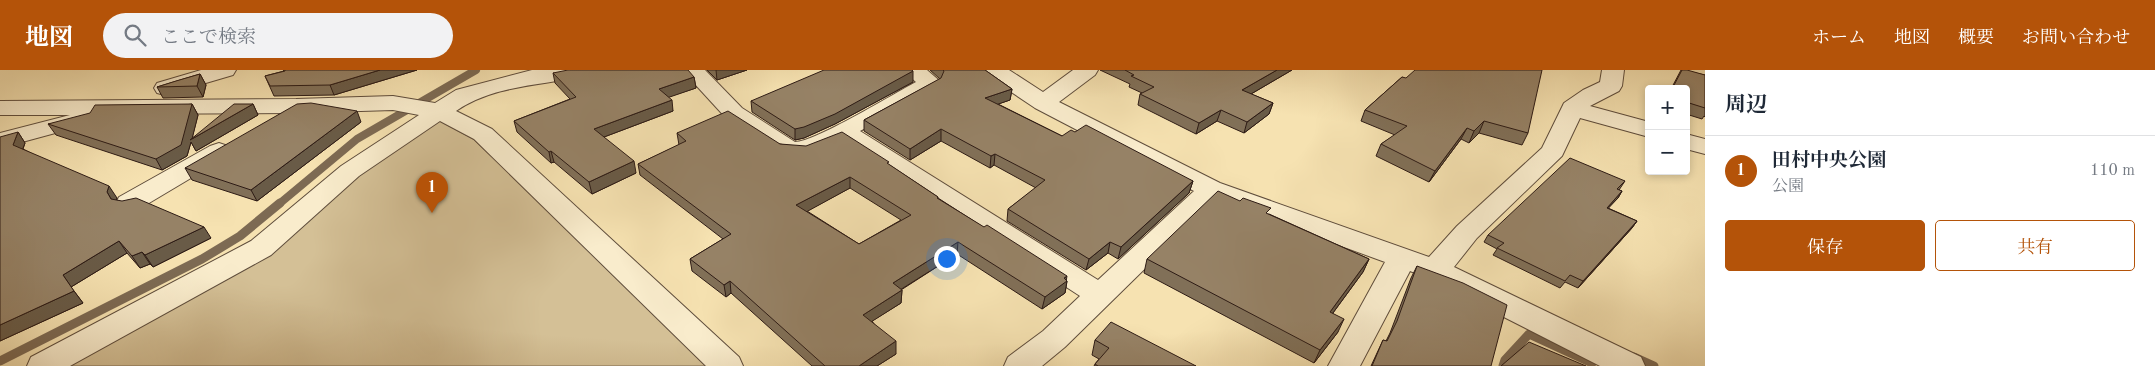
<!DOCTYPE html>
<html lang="ja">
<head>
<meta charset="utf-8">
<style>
  body { margin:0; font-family:"Old Standard TT","Noto Serif JP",serif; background:#f2f2f3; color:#1f2937 }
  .controls { position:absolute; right:15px; top:15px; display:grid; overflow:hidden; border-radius:5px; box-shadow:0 2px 8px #0003 }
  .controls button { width:45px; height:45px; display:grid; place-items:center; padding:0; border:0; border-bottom:1px solid #e0e1e3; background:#fff; color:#1f2937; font:25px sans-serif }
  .you { position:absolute; left:946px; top:188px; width:18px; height:18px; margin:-12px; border:4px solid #fff; border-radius:50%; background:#1a73e8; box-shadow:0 0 0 8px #1a73e833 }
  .badge { display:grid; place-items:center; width:32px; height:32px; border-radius:50%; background:#b45309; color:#fff; font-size:16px; font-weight:700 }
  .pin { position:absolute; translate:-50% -41px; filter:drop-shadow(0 1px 2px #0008) }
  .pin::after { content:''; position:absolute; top:26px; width:18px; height:15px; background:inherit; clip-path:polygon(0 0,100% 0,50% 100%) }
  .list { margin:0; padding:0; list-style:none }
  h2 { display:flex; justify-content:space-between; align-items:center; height:65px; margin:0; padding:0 20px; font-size:21px }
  h2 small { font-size:16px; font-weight:400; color:#747a83 }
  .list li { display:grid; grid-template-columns:32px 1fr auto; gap:15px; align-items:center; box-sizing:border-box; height:70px; padding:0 20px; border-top:1px solid #e0e1e3 }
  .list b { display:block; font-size:19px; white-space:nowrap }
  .list p { margin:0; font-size:16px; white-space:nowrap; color:#747a83 }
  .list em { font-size:16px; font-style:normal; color:#747a83 }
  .actions { display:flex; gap:10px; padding:15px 20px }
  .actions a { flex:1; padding:11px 0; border:1px solid #b45309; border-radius:5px; text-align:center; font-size:18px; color:#b45309 }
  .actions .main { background:#b45309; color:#fff }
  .icon { flex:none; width:28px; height:28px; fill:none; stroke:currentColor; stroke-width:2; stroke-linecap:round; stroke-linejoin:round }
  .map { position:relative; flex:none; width:1705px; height:296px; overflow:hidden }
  header { display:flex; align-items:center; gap:30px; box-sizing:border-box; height:70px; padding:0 25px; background:#b45309; color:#fff }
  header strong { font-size:24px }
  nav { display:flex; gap:28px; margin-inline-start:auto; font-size:18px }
  .search { width:350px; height:45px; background:#f2f2f3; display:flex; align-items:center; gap:12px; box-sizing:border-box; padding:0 18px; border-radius:28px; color:#747a83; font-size:19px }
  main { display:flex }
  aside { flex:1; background:#fff }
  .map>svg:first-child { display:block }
</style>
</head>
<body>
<header>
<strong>地図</strong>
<div class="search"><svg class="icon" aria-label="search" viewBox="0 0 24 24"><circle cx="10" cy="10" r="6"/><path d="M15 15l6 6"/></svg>ここで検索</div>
<nav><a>ホーム</a><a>地図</a><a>概要</a><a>お問い合わせ</a></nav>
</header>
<main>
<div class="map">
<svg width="1705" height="296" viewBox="0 0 1705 296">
  <rect width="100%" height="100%" fill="#f6e2b1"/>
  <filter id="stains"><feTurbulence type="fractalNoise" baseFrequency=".004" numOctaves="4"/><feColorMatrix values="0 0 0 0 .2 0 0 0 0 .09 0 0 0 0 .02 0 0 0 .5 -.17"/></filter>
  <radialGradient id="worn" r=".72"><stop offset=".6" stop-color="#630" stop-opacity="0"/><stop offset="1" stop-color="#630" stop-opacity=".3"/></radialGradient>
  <path fill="#d4c096" stroke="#806e56" d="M436,49L473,69L712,296H59L357,104Z"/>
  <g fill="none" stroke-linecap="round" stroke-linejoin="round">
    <path stroke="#7d6a53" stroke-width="8" d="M279,134L357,69L476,0"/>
    <path stroke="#7d6a53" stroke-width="9" d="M1634,287L1654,296
      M0,291L202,189L240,166L280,133
      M1503,296L1505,290L1529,264L1592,293"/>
    <g stroke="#5f4d3c" stroke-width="2">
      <path id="street" d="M201,0H236L233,5L165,25L157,23L154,18L157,13Z
        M532,0H591L588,5C543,16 496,14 456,41L492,59L739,287L743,296H706L474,69L440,51L359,106L271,185L70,296H27L31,287L251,171L341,96L419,45L393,40L296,43L98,44L100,47L96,52L0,78V63L70,45H0V31L296,29L393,26L435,33L456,20Z
        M682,0H705L742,38L795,72C815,72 893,24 916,12L902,0H927L942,13L939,18L860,61L1098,210L1194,121L1035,38L986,5L983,0H1009L1043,22L1073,0H1098L1095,5L1059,32L1220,113L1429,187L1457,156L1542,78L1564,33L1583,20L1600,12L1602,0H1624L1622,16L1619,21L1590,36L1649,52V67L1580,48L1562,86L1477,168L1454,197L1641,287L1645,296H1600L1425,207L1410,201L1360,296H1328L1385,192L1215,130L1065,277L1042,296H1004L1008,287L1043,261L1080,226L842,71L806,86L781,84L726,48Z
        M1686,64L1705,69V84L1686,79Z
        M219,73L228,76L232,81L228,86L139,139L129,141L119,139L116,133L119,127L210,76Z"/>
    </g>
    <use href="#street" fill="#f9eccc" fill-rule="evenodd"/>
  </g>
  <path fill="#817058" stroke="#2d1b15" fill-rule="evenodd" d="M283,0H417L334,25L274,26L265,6L284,1Z
    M707,0H747L717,10Z
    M930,0H985L1012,19L1010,30L998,34L1062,66L1193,111L1189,123L1118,189L1108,183L1086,200L1007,151L1008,139L1036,118L994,95L990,98L941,71L910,90L864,61V50L940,9Z
    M1100,0H1292L1251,24L1273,33L1269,44L1244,63L1217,51L1196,64L1138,35L1140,24L1142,23L1129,17L1130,14Z
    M1681,0L1705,5V47L1704,46L1702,49L1686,44V19H1671Z
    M553,3L694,7L696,18L668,27L673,41L604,67L636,103L592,124L554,92L551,93L517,62L514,51L570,29L555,13Z
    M200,4L206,15L203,27L163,28L157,17Z
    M1402,7L1528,63L1522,75L1479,63L1469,73L1461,69L1429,112L1376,86L1381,74L1395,65L1361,51L1365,40Z
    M913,12L835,54L804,68L795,70L752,42L751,31Z
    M192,34L198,45L192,68L253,34L258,45L196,81L191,72L187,86L162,100L56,65L48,54Z
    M361,52L257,131L192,110L185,98Z
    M18,62L25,73L23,79L117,128L116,130L211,168L153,197L150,194L140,198L127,183L71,217L83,233L0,271Z
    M677,63L780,74L888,94L938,127V128L1067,211L1065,223L1042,239L957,184L901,220H902L901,233L872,251L896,284L877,296H812L731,223L726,227L692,201L690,189L723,169L640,105L638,94L679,75ZM850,118L901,150L859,174L807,141Z
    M1625,111L1619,120L1622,121L1618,128L1608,138L1637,151L1632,158L1578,218L1565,212L1560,218L1493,185L1497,179L1484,172L1488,165Z
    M1269,144L1369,189L1363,202L1333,243L1338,262L1314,293L1144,203L1147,189Z
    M1417,196L1491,296H1371L1383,270L1386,271L1390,263L1411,208Z
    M1095,270L1196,296H1094L1095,294L1099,289L1092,285Z"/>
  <path fill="#695b47" stroke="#2d1b15" d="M380,0H417L334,25L330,15Z
    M716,0H747L717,10Z
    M1277,0H1292L1239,31L1242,20Z
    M913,1V12L835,54L804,68L795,70V59Z
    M200,4L206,15L203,27L197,16Z
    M694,7L696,18L661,30L659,19Z
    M1012,19L1010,30L984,39L985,28Z
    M672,30L673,41L596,70L594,59Z
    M1273,33L1269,44L1244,63L1247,52Z
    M192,34L198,45L192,69L253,34L258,45L196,81L191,72L187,86L162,100L156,89Z
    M1221,40L1217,51L1196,64L1199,53Z
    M357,41L361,52L257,131L251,120Z
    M1484,51L1479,63L1469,73L1474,61Z
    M1467,58L1461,69L1429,112L1435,101Z
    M941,59V71L910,90V79Z
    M18,62L25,73L20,86L13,75Z
    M551,81L554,92L551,93L549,82Z
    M995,84L994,95L990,98L991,86Z
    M634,91L636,103L592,124L589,112Z
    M850,107V118L797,147L796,135Z
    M1193,111L1189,123L1118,189L1121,177Z
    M109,116L117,128L114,134L107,122Z
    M1622,121L1618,128L1602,145L1607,138Z
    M1637,151L1632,158L1578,218L1583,211Z
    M204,157L211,168L153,197L145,185Z
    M119,171L127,183L71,217L63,205Z
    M958,172L957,184L892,225L893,213Z
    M1110,172L1108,183L1086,200L1089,189Z
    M142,182L150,194L140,198L132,186Z
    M1369,189L1363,202L1324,255L1330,242Z
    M1067,206L1066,212L1067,211L1065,223L1042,239L1045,227Z
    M730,211L731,223L726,227L724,215Z
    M902,220L901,233L863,257V245Z
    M74,221L83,233L0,271V255Z
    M1344,249L1338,262L1314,293L1320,280Z
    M896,271V284L877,296H859Z"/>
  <path fill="#968266" stroke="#2d1b15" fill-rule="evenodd" d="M285,0H380L330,15L270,16L265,6L285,1Z
    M568,0H688L694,7L659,19L672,30L594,59L634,91L589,112L551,81L549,82L514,51L576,27L553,3Z
    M824,0H912L913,1L835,44L804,57L795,59L751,31Z
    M943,0H985L1012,19L985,28L1062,66L1071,60L1075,62L1086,55L1193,111L1121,177L1110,172L1089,189L1008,139L1045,110L995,84L991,86L941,59L910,79L864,50L941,8L944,1Z
    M1125,0H1277L1242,20L1273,33L1247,52L1221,40L1199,53L1140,24L1154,17L1131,6L1134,5Z
    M1415,0H1542L1528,63L1484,51L1474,61L1467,58L1435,101L1381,74L1407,56L1365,40L1402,7L1406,8Z
    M1682,0H1687L1705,5V38L1686,32V19H1672Z
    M200,4L197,16L157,17L176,11Z
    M311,33L357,41L251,120L185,98L297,34Z
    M192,34L181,75L156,89L48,54L90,43L95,35Z
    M234,34H253L190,70Z
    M728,41L780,74L806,76L842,62L889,92L887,93L938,127L937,128L984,157L987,155L1067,206L1064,208L1067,211L1045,227L958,172L893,213L902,220L863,245L896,271L859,296H825L730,211L724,215L690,189L731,164L638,94L686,71L677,63ZM850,107L911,145L859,174L796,135Z
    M18,62L13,75L109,116L107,122L111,129L122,131L136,128L204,157L145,185L142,182L132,186L119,171L63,205L74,221L0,255V67Z
    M1570,88L1625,111L1617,119L1622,121L1607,138L1637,151L1583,211L1570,205L1565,211L1497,178L1504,173L1488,165Z
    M1218,121L1240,131L1243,128L1271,138L1266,143L1369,189L1330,242L1344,249L1320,280L1147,189Z
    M1417,196L1463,213L1507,235L1491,296H1372L1383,270L1387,271L1397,251Z
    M1111,252L1196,296H1098L1095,294L1109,278L1095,270Z
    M1529,272L1586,296H1501Z"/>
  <rect width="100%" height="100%" filter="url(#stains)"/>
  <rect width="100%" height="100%" fill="url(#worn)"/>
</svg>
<div class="controls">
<button>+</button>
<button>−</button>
</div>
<div class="you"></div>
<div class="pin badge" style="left:432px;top:143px">1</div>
</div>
<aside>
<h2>周辺<small></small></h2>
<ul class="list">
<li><span class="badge">1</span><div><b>田村中央公園</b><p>公園</p></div><em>110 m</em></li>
</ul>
<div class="actions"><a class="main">保存</a><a>共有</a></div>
</aside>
</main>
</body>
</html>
